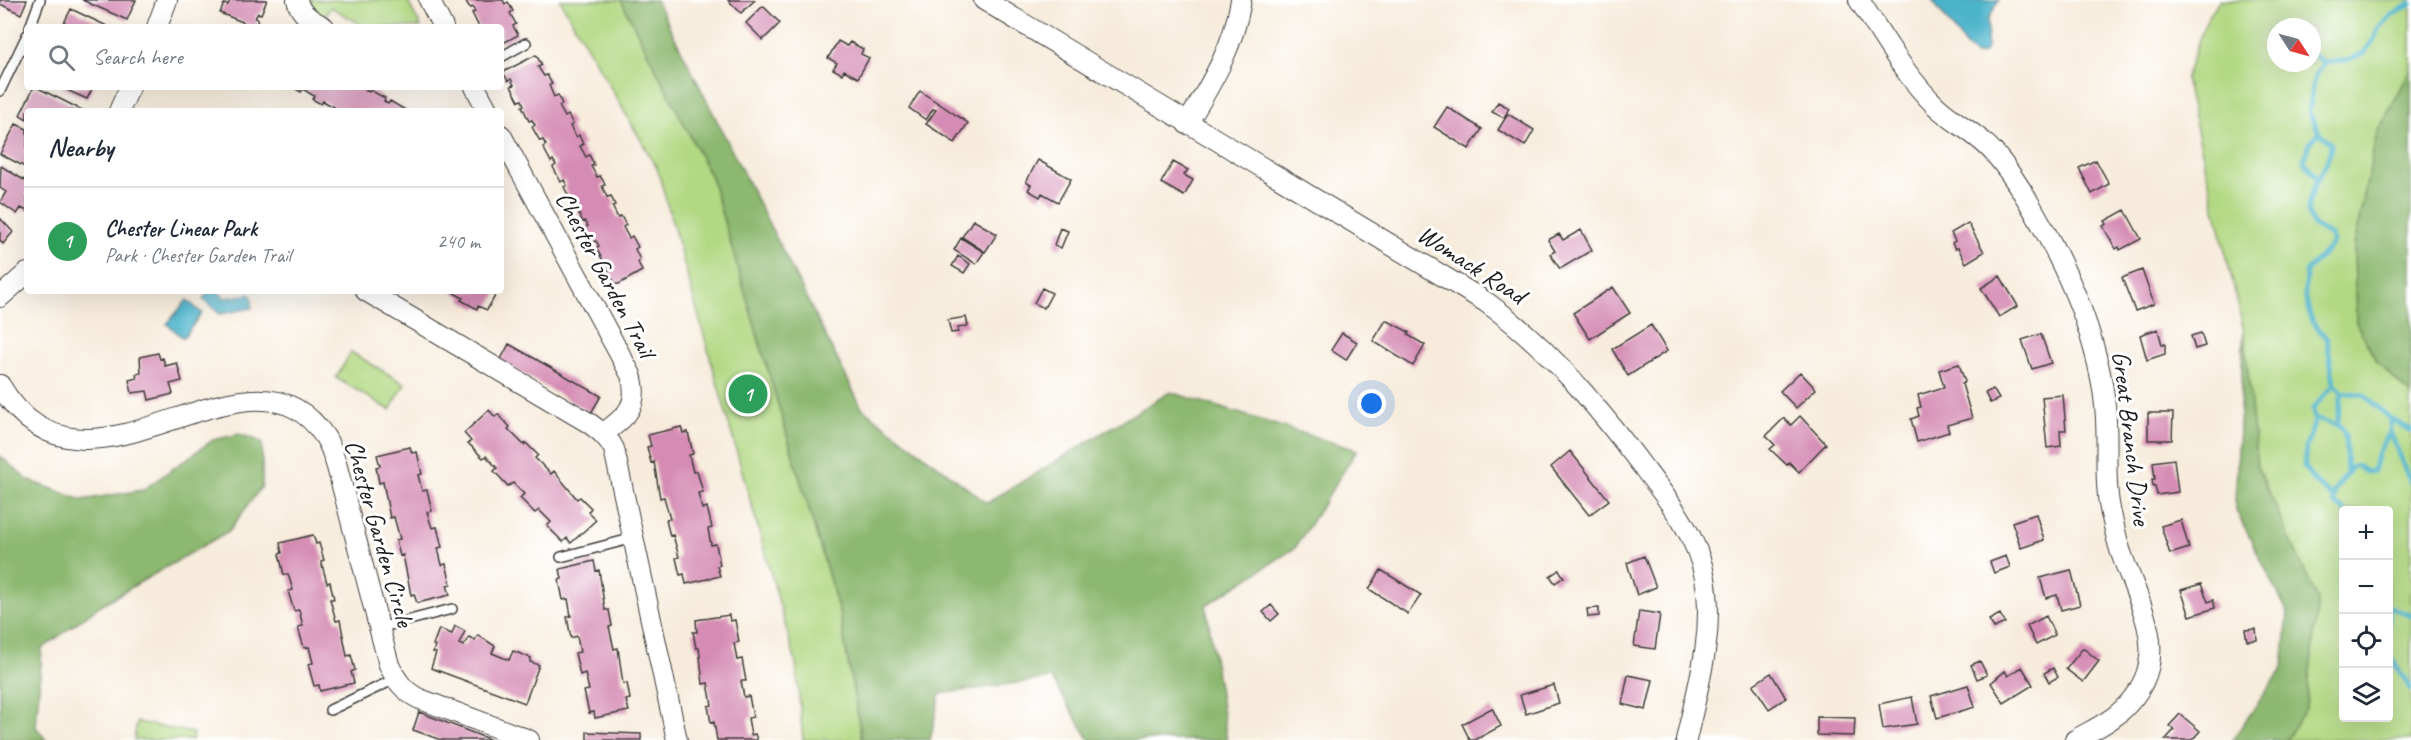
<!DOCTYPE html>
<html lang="en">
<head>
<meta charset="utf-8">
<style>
  body { margin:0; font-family:Caveat,sans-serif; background:#f2f2f3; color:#1f2937 }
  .controls { position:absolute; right:18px; bottom:18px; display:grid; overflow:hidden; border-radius:6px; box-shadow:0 6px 24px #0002 }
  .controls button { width:54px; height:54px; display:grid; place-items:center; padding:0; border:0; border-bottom:2px solid #e0e1e3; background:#fff; color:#1f2937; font:30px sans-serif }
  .compass { position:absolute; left:2267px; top:18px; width:54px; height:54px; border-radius:50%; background:#fff; box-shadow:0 6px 24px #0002; rotate:126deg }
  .you { position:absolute; left:1372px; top:404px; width:21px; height:21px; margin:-15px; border:4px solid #fff; border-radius:50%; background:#1a73e8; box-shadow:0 0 0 9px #1a73e833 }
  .badge { display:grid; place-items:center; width:39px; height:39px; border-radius:50%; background:#d1495b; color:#fff; font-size:20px; font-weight:700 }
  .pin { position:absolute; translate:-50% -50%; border:3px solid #fff; box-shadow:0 2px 6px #0006 }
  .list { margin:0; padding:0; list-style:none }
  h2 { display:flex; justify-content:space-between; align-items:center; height:78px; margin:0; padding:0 24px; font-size:26px }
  h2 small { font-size:20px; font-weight:400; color:#747a83 }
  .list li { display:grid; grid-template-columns:39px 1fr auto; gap:18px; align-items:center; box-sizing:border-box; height:108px; padding:0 24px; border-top:2px solid #e0e1e3 }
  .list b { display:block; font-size:22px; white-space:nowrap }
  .list p { margin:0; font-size:20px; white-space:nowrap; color:#747a83 }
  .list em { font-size:20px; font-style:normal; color:#747a83 }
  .icon { flex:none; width:33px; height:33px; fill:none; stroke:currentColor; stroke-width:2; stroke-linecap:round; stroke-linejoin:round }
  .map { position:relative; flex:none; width:2411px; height:740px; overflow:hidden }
  .search { position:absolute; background:#fff; box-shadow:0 6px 24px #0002; left:24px; top:24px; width:480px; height:66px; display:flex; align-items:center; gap:15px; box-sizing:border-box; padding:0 21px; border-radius:6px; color:#747a83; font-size:22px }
  .panel { position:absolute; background:#fff; box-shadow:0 6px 24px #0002; left:24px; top:108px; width:480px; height:186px; border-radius:6px }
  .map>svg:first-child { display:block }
</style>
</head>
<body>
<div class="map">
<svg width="2411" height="740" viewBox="0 0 2411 740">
  <rect width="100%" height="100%" fill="#fff"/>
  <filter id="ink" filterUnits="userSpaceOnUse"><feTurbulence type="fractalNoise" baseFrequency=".0167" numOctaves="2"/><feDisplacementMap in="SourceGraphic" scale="12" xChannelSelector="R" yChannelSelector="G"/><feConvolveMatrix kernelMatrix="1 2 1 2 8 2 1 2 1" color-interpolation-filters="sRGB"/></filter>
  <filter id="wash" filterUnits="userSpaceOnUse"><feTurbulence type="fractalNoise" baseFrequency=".008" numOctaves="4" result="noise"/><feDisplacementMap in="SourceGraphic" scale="24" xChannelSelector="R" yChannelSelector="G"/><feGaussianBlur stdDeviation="1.35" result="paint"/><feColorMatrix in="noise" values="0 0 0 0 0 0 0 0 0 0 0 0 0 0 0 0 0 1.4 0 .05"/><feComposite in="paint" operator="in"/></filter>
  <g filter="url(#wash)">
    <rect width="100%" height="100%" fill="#f7ecdc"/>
    <path fill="#b1d882" stroke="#667a4f" stroke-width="1.5" fill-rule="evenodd" d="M310,0H407L421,27H365L331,7L325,16L315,13Z
      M560,0H621L711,177L839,611L862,740H803L796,663L657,168Z
      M2219,0H2411V70L2377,133L2354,246L2356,322L2376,361L2411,395V740H2271L2284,668L2288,612L2235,508L2244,331L2185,79L2205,23ZM2276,27H2312V63H2276ZM2344,510H2388V718H2344Z
      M351,352L405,384L390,410L336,378Z
      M137,722L193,733L192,740H134Z"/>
    <path fill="#8cb870" stroke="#546a46" stroke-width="1.5" d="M621,0H656L862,408L987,503L1170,392L1357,450L1295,548L1206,605L1227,740H1090L1051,678L940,694L930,740H862L839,611L711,177Z
      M2411,70V395L2376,361L2356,322L2354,246L2377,133Z
      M2244,331L2257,466L2318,600L2306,708L2286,740H2232L2283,668L2288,613L2235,508Z
      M239,434L262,442V486L229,531L99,606L42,649L36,727L46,740H0V456L28,480L82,500L143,490L213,440Z"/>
    <path fill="#4bb3ca" stroke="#346873" stroke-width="1.5" d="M1932,0H1999L1988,20L1987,48L1982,54L1975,55L1968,49Z
      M210,291H217L225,298L250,294L252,298V308L220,314L203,299Z
      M187,300L202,313L183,338L167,324Z"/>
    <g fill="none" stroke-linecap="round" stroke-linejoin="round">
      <path stroke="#4bb3ca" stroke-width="5" d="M2312,54L2325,63L2347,60L2364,53L2374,39L2379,27L2390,16L2411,4
        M2325,63L2315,75L2309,113L2319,132L2331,144C2331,166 2307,188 2308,212C2309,216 2312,222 2313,226L2332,236L2333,243L2306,272L2305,295L2311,320L2327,339L2334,384L2342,392L2364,395L2391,419L2390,432L2378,452L2373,471L2366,472L2357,465L2352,467L2334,491V503L2344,510
        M2317,178L2304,161L2308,146L2319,132
        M2391,419L2411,430
        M2315,421L2319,419L2341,427L2345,434L2347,472
        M2337,425L2342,392
        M2390,432L2411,484
        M2334,498L2317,484L2304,467L2306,447L2315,421L2313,409L2334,384
        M2388,606L2411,616
        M2388,613V626
        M2388,653L2411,689"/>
    </g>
    <g id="blocks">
      <path fill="#d58cb4" d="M0,0H27L21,14L0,4Z
        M82,0H136L127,20Z
        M230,0H267L261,14L258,13L255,18L258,19L255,27L220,13L224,4L228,5Z
        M465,0H503L505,4L508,2L513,11L510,13L516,24L513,26L518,35L501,44V27H479L472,13L475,12L473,7L470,8Z
        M728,0H755L741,13Z
        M763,6L780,23L763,40L746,23Z
        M71,9L109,27H62Z
        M838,41L847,46L850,42L863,49L861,54L869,58L858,78L844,70L842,74L833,69L837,63L828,58Z
        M536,55L542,65L538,67L544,76L547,75L552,84L549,85L554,97L558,95L562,104L559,106L565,117L568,115L572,122L573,124L570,126L576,137L579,135L582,142L584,144L580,146L586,157L589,155L593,162L594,165L591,166L597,177L600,176L604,182L605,185L602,186L607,197L611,196L615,205L612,206L618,218L621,216L626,225L623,227L629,238L632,236L638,247L635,249L640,260L638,262L642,271L619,284H615L608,270L610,268L608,263L605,264L596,248L599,246L596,241L593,242L585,228L588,226L585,221L583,222L575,207L578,206L575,201L572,202L564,187L567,185L564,180L561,182L553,167L556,165L553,160L551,162L543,147L546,145L543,140L540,141L532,127L535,125L532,120L529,121L522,106L524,105L522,100L519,101L511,86L514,85L511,79L508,81L503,72Z
        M34,87H36L84,111H27V119L20,115Z
        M60,87H93L87,99Z
        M292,87H365L364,89L369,92L370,90L385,98L384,101L388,104L390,101L407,111H333L334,107L323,101L321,104L312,99L314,96L303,89L301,92Z
        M920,91L968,123L955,143L926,124L936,110L933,109L926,120L909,108Z
        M1498,102L1509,108L1504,118L1492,112Z
        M1447,107L1482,129L1469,149L1434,127Z
        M1508,114L1534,130L1525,146L1498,130Z
        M16,124L27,129V168L0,154Z
        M1038,160L1071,179L1058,202L1042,193L1040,197L1028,190L1031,185L1026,182Z
        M2096,160L2109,184L2092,194L2079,168Z
        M1173,162L1188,170L1184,175L1193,180L1184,196L1161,183Z
        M1,166L27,182V211L21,208L17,214L0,202L6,192L0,188Z
        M2125,210L2141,239L2120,250L2119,247L2116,249L2103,226L2107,224L2105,221Z
        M0,218L13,232L3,244L0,241Z
        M973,220L997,234L985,252L962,237Z
        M1968,223L1984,252L1966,263L1958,248L1955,249L1952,243L1955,241L1951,233Z
        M1060,228L1068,231L1061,248L1054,245Z
        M1581,230L1592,250L1560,269L1550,254L1555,251L1548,240L1559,234L1563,240Z
        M961,238L984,252L976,264L954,250Z
        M958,256L970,264L964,273L952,266Z
        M2142,270L2154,304L2135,311L2122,278Z
        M2000,276L2018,306L1999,317L1981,288Z
        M1613,287L1630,313L1590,339L1573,313Z
        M1042,288L1052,293L1044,308L1034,303Z
        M451,291H498L487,310L478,306L477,309L461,300L463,298Z
        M966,317L968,326L958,328V332L951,333L948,320Z
        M1386,320L1409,332L1408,335L1425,345L1413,366L1373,341Z
        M1651,325L1667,351L1628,376L1612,349Z
        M2158,329L2162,345L2165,344V354L2147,360L2140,335Z
        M1342,333L1357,342L1346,360L1331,350Z
        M2201,333L2205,346L2195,349L2191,336Z
        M2041,334L2051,363L2032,369L2022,340Z
        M509,344L601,396L591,413L500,361Z
        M158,353L160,359L163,358L165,366L177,363L182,381L170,384L173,394L149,400L147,391L132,393L129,380L137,378L136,374L141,373L140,357Z
        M1959,364L1965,382L1962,384L1972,418L1947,425L1949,432L1917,442L1911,419L1919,416L1917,408L1921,407L1918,395L1944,387L1939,370Z
        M1800,372L1816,389L1796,408L1780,391Z
        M1993,389L1999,399L1990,403L1985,393Z
        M2063,395L2066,430H2060L2061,446L2047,448L2042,397Z
        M489,410L495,417L498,414L510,427L508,429L524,445L526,443L538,455L535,458L551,474L554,471L577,499L580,497L591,508L588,512L596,520L571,543L567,538L563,542L547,526L551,522L539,510L535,513L520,498L524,494L513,483L508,486L494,471L497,468L486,456L483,458L468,443L471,441L464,433Z
        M2148,413H2173L2172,440H2148Z
        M1800,416L1826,444L1799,472L1789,462L1787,465L1770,449L1775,445L1766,436L1784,418L1791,425Z
        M681,427L683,433L688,432L693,454L689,455L693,472L697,471L703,492L698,493L702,509L707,507L712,528L708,529L711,545L716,544L720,565L717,566L720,576L686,584L684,574L680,575L676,558L679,557L673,535L670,536L666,520L670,519L664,497L660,498L654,462L651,463L647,447L651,446L648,435Z
        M410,447L412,453L417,452L422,474L418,475L422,491L427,490L432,511L427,512L432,528L437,527L442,547L438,548L442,565L446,564L451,584L447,585L450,595L417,603L414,594L411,595L403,555L400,556L396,540L400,539L394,517L390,518L383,482L379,483L376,467L380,466L377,455Z
        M1570,451L1609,500L1589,515L1551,467Z
        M2174,459L2178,492L2157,495L2155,486H2153L2152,479H2155L2153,462Z
        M2036,514L2044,540L2021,548L2012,522Z
        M2181,520L2189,548L2170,554L2161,526Z
        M313,535L316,544L319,543L324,560L321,561L327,583L330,582L334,599H330L336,621L340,620L347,656L351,655L355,670L351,672L354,683L320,691L319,685L314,686L308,664L313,663L309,647L304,648L298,627L303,626L299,610L294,611L288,591L293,590L288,574L284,575L279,554L282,553L280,543Z
        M1644,556L1656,587L1637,595L1627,563Z
        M2006,556L2010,567L1994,573L1990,562Z
        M594,561L596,571L599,570L605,610H609L612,626L609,627L614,649L618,648L623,684L627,683L630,699L626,700L629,711L595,718L594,712L589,713L584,691L589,690L585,673L580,675L575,653L580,652L577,636L571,638L567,617L571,616L568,599L563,600L559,580L562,579L560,569Z
        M1381,570L1421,595L1408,614L1369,589Z
        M1559,570L1564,577L1555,583L1550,576Z
        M2071,570L2080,605L2061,610L2057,595L2046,598L2040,578Z
        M2201,584L2208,602L2213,600L2215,608L2190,616L2181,590Z
        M1271,605L1279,614L1271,621L1263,612Z
        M1599,608V616L1588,617L1587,609Z
        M1639,611L1660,614L1655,649L1634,646Z
        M2000,614L2005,623L1994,628L1989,620Z
        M729,615L730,621L735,620L739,642L734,643L737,660L742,659L746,681H741L744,697L749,696L753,717L748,718L751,735L755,734L757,740H717L714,722L711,723L708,706L712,705L708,683L703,684L699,648H696L693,632H697L696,620Z
        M2046,616L2055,635L2036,645L2027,626Z
        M455,626L465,631L459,644L464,646L469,637L475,640L478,635L495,646L492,653L509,660L513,651L531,658L530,662L539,665L525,703L431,668L436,653L433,652L435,646L433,645L439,629L452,634Z
        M2256,629L2257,640L2247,641L2245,630Z
        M2083,648L2099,661L2083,682L2066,669Z
        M1980,661L1987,675L1977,679L1971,665Z
        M2022,667L2033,685L2004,703L1991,683L2005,671L2008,676Z
        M2053,668L2058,677L2049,682L2044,673Z
        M1771,673L1786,698L1769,709L1753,685Z
        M1628,675L1653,680L1646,710L1622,704Z
        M1554,685L1559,703L1526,714L1520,695Z
        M1968,685L1975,707L1937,718L1931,696Z
        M1912,697L1917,724L1883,729L1879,704Z
        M1492,708L1501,726L1475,740H1470L1462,724Z
        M419,712L491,740H441L413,730Z
        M2180,714L2200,731L2192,740H2165L2174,730L2169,726Z
        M1817,717L1855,718L1854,736L1817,735Z
        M587,732L641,734V740H587Z"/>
    </g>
  </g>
  <g filter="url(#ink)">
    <use href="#blocks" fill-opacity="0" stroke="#3d3b39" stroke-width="1.5"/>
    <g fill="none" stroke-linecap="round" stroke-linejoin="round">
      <g stroke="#3d3b39" stroke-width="12">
        <path id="service" d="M30,27L40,0
          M501,57L526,43
          M0,91L27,35
          M561,557L634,538
          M379,628L452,609
          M330,710L395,679"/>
      </g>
      <g stroke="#3d3b39" stroke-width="22">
        <path id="minor" d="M297,0C300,14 311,20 324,27
          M429,0L443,27
          M984,0L1486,302C1549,347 1597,406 1643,467C1669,501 1697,535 1705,578C1715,633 1698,686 1686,740
          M1859,0C1883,36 1905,76 1936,106C1955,124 1979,134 1996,155C2031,197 2074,282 2090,335C2097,358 2103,382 2105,406C2109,441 2103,479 2111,514C2115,528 2117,544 2123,558C2143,613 2174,662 2121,711C2109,723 2090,731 2075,740
          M157,27L167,0
          M475,87L488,111
          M119,111L130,87
          M1187,124C1212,82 1233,49 1241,0
          M501,135L631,375C640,405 627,416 604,433
          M366,291L589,423C600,431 608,437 614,449L677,740
          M0,297L27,273
          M0,385C86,532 248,319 325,437C331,446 334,457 337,467L389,665C396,680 404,692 420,699L529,740"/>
      </g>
      <use href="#service" stroke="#fff" stroke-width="9"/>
      <use href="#minor" stroke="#fff" stroke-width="20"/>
    </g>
  </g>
  <g text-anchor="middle" stroke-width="6" stroke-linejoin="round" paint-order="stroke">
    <g font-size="26" fill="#1c1c1c" stroke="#fff">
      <text transform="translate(1472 264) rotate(33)" y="9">Womack Road</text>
      <text transform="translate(606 274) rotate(62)" y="9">Chester Garden Trail</text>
      <text transform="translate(2132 438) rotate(83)" y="9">Great Branch Drive</text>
      <text transform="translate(380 533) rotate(74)" y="9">Chester Garden Circle</text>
    </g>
  </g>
</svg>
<div class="controls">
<button>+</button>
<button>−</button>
<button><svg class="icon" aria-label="locate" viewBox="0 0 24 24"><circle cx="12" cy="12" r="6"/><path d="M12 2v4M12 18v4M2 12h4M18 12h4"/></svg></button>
<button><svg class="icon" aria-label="layers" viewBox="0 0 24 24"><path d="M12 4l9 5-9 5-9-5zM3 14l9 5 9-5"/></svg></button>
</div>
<svg class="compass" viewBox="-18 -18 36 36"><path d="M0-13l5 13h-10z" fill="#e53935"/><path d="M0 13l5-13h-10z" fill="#747a83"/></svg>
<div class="you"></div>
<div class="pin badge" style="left:748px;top:394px;background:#2e9e5b">1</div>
<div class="search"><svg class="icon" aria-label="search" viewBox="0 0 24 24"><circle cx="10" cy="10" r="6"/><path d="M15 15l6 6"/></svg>Search here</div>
<section class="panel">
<h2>Nearby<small></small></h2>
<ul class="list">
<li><span class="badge" style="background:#2e9e5b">1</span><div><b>Chester Linear Park</b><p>Park · Chester Garden Trail</p></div><em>240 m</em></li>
</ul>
</section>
</div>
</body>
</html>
